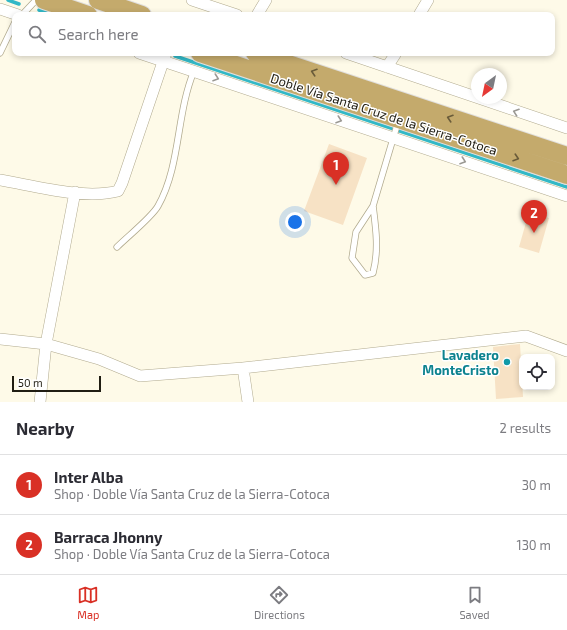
<!DOCTYPE html>
<html lang="en">
<head>
<meta charset="utf-8">
<style>
  body { margin:0; font-family:"Exo 2",sans-serif; background:#f2f2f3; color:#2b2b33 }
  .controls { position:absolute; right:12px; bottom:12px; display:grid; overflow:hidden; border-radius:8px; box-shadow:0 2px 6px #0003 }
  .controls button { width:36px; height:36px; display:grid; place-items:center; padding:0; border:0; border-bottom:1px solid #e1e1e2; background:#fff; color:#2b2b33; font:20px sans-serif }
  .compass { position:absolute; left:471px; top:68px; width:36px; height:36px; border-radius:50%; background:#fff; box-shadow:0 2px 6px #0003; rotate:213deg }
  .scale { position:absolute; left:12px; bottom:10px; width:89px; box-sizing:border-box; padding-left:4px; border:2px solid #201d12; border-top:0; font-size:11px; line-height:14px; white-space:nowrap; color:#201d12; -webkit-text-stroke:3px #fff; paint-order:stroke }
  .you { position:absolute; left:295px; top:222px; width:14px; height:14px; margin:-10px; border:3px solid #fff; border-radius:50%; background:#1a73e8; box-shadow:0 0 0 6px #1a73e833 }
  .badge { display:grid; place-items:center; width:26px; height:26px; border-radius:50%; background:#d93025; color:#fff; font-size:13px; font-weight:700 }
  .pin { position:absolute; translate:-50% -33px; filter:drop-shadow(0 1px 2px #0008) }
  .pin::after { content:''; position:absolute; top:21px; width:14px; height:12px; background:inherit; clip-path:polygon(0 0,100% 0,50% 100%) }
  .list { margin:0; padding:0; list-style:none }
  h2 { display:flex; justify-content:space-between; align-items:center; height:52px; margin:0; padding:0 16px; font-size:17px }
  h2 small { font-size:13px; font-weight:400; color:#7c7c81 }
  .list li { display:grid; grid-template-columns:26px 1fr auto; gap:12px; align-items:center; box-sizing:border-box; height:60px; padding:0 16px; border-top:1px solid #e1e1e2 }
  .list b { display:block; font-size:15px; white-space:nowrap }
  .list p { margin:0; font-size:13px; white-space:nowrap; color:#7c7c81 }
  .list em { font-size:13px; font-style:normal; color:#7c7c81 }
  .icon { flex:none; width:22px; height:22px; fill:none; stroke:currentColor; stroke-width:2; stroke-linecap:round; stroke-linejoin:round }
  .map { position:relative; flex:none; width:567px; height:402px; overflow:hidden }
  .search { position:absolute; background:#fff; box-shadow:0 2px 6px #0003; left:12px; right:12px; top:12px; height:44px; display:flex; align-items:center; gap:10px; box-sizing:border-box; padding:0 14px; border-radius:8px; color:#7c7c81; font-size:15px }
  .sheet { height:172px; background:#fff }
  nav { display:flex; justify-content:space-around; align-items:center; box-sizing:border-box; height:56px; border-top:1px solid #e1e1e2; background:#fff; font-size:11px; color:#7c7c81 }
  nav a { display:grid; justify-items:center; gap:2px }
  nav .on { color:#d93025 }
  .map>svg:first-child { display:block }
</style>
</head>
<body>
<div class="map">
<svg width="567" height="402" viewBox="0 0 567 402">
  <rect width="100%" height="100%" fill="#fefae8"/>
  <g fill="none" stroke-linecap="round" stroke-linejoin="round">
    <path stroke="#32b8c7" stroke-width="3.5" d="M8,0L19,4
      M39,10L52,15
      M175,56L567,187"/>
  </g>
  <path fill="#f7e2c5" d="M329,144L367,158L343,225L304,211Z
    M529,212L549,218L539,253L519,247Z
    M520,344L523,397L496,399L493,347Z"/>
  <g fill="none" stroke-linecap="round" stroke-linejoin="round">
    <g stroke="#b1aa8e" stroke-width="7">
      <path id="service" d="M22,15L36,0
        M0,53L15,22
        M373,206C376,229 379,250 373,273L365,275L352,258L356,232L373,206L398,122
        M117,247C127,237 152,217 158,206C181,165 176,114 194,71"/>
    </g>
    <g stroke="#b1aa8e" stroke-width="12">
      <path id="minor" d="M192,0L237,15
        M0,9L18,15
        M257,15L266,0
        M419,15L428,0
        M139,53L567,196
        M346,53L567,128
        M387,67L396,53
        M0,180C35,186 84,200 118,191L122,183L166,53
        M0,339L46,344L99,359L140,376L243,368L526,336L567,351
        M243,368L248,402
        M40,402L46,344L75,192"/>
    </g>
    <g stroke="#e0dfde" stroke-width="20">
      <path id="trunk" d="M44,0L88,15
        M98,0L142,15
        M200,53L567,175
        M255,53L567,156"/>
    </g>
    <use href="#service" stroke="#fff" stroke-width="5.5"/>
    <use href="#minor" stroke="#fff" stroke-width="11"/>
    <use href="#trunk" stroke="#c4aa6c" stroke-width="18"/>
  </g>
  <defs><path id="oneway-chevron" d="M-2-3.5L2.5 0L-2 3.5" fill="none" stroke-width="1.6" stroke-linecap="round" stroke-linejoin="round"/></defs>
  <g stroke="#6a5c3a">
    <use href="#oneway-chevron" transform="translate(314 72) rotate(-162)"/>
    <use href="#oneway-chevron" transform="translate(450 118) rotate(-162)"/>
    <use href="#oneway-chevron" transform="translate(516 158) rotate(18)"/>
  </g>
  <g stroke="#9b9994">
    <use href="#oneway-chevron" transform="translate(216 78) rotate(19)"/>
    <use href="#oneway-chevron" transform="translate(516 112) rotate(-161)"/>
    <use href="#oneway-chevron" transform="translate(339 120) rotate(19)"/>
    <use href="#oneway-chevron" transform="translate(463 161) rotate(19)"/>
  </g>
  <circle fill="#0f9aa8" stroke="#fff" stroke-width="1.5" cx="507" cy="362" r="4"/>
  <g text-anchor="middle" stroke-width="3" stroke-linejoin="round" paint-order="stroke">
    <g font-size="13" fill="#201d12" stroke="#fff">
      <text transform="translate(384 114) rotate(18)" y="5">Doble Vía Santa Cruz de la Sierra-Cotoca</text>
    </g>
    <g font-size="13" font-weight="bold" fill="#0d838f" stroke="#fff" text-anchor="end">
      <text x="499" y="360">Lavadero<tspan x="499" dy="15">MonteCristo</tspan></text>
    </g>
  </g>
</svg>
<div class="controls">
<button><svg class="icon" aria-label="locate" viewBox="0 0 24 24"><circle cx="12" cy="12" r="6"/><path d="M12 2v4M12 18v4M2 12h4M18 12h4"/></svg></button>
</div>
<svg class="compass" viewBox="-18 -18 36 36"><path d="M0-13l5 13h-10z" fill="#e53935"/><path d="M0 13l5-13h-10z" fill="#7c7c81"/></svg>
<div class="scale">50 m</div>
<div class="you"></div>
<div class="pin badge" style="left:336px;top:185px">1</div>
<div class="pin badge" style="left:534px;top:233px">2</div>
<div class="search"><svg class="icon" aria-label="search" viewBox="0 0 24 24"><circle cx="10" cy="10" r="6"/><path d="M15 15l6 6"/></svg>Search here</div>
</div>
<section class="sheet">
<h2>Nearby<small>2 results</small></h2>
<ul class="list">
<li><span class="badge">1</span><div><b>Inter Alba</b><p>Shop · Doble Vía Santa Cruz de la Sierra-Cotoca</p></div><em>30 m</em></li>
<li><span class="badge">2</span><div><b>Barraca Jhonny</b><p>Shop · Doble Vía Santa Cruz de la Sierra-Cotoca</p></div><em>130 m</em></li>
</ul>
</section>
<nav>
<a class="on"><svg class="icon" aria-label="map" viewBox="0 0 24 24"><path d="M3 6l6-2 6 2 6-2v14l-6 2-6-2-6 2zM9 4v14M15 6v14"/></svg>Map</a>
<a><svg class="icon" aria-label="directions" viewBox="0 0 24 24"><path d="M12 3l9 9-9 9-9-9zM9 14v-3h6M13 9l2 2-2 2"/></svg>Directions</a>
<a><svg class="icon" aria-label="saved" viewBox="0 0 24 24"><path d="M7 4h10v16l-5-4-5 4z"/></svg>Saved</a>
</nav>
</body>
</html>
